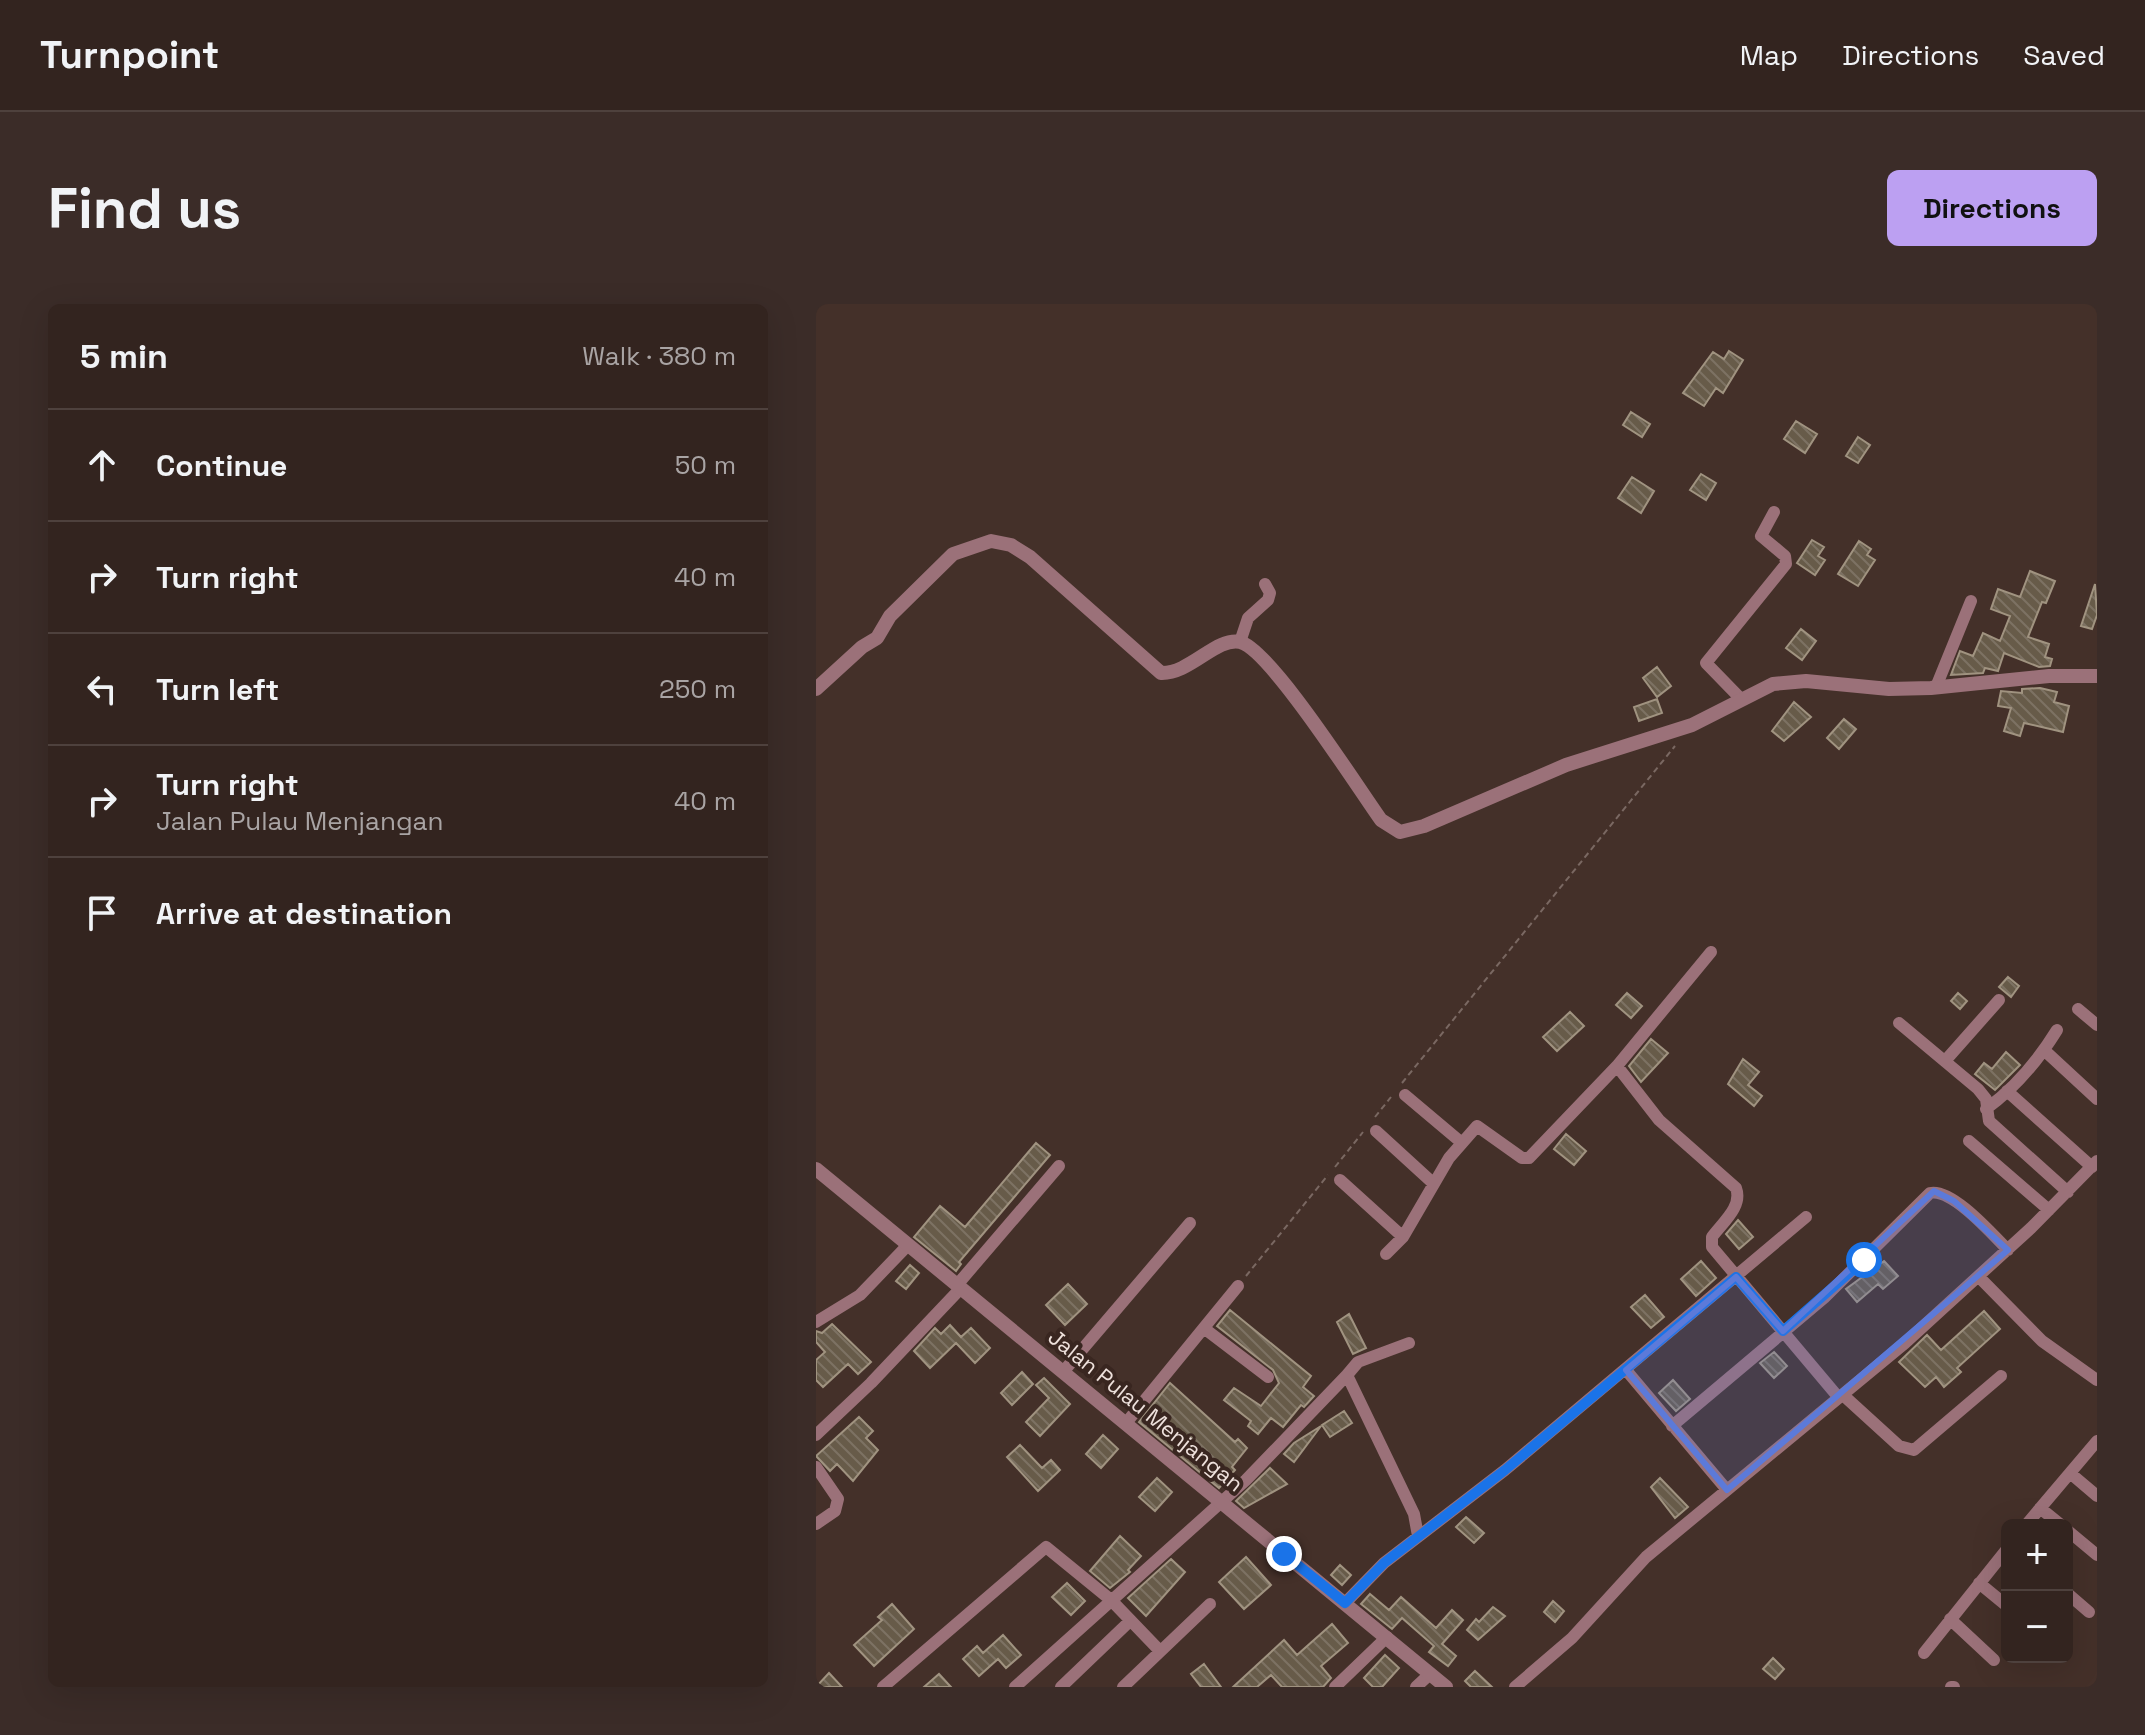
<!DOCTYPE html>
<html lang="en">
<head>
<meta charset="utf-8">
<style>
  body { margin:0; font-family:"Space Grotesk",sans-serif; background:#3b2c28; color:#f1f3f6 }
  .controls { position:absolute; right:24px; bottom:24px; display:grid; overflow:hidden; border-radius:12px; box-shadow:0 8px 32px #0002 }
  .controls button { width:72px; height:72px; display:grid; place-items:center; padding:0; border:0; border-bottom:2px solid #4e413d; background:#33241f; color:#f1f3f6; font:40px sans-serif }
  .stop { position:absolute; width:24px; height:24px; margin:-18px; border:6px solid #1a73e8; border-radius:50%; background:#fff }
  .stop.end { background:#1a73e8; border-color:#fff; box-shadow:0 2px 8px #0008 }
  .list { margin:0; padding:0; list-style:none }
  h2 { display:flex; justify-content:space-between; align-items:center; height:104px; margin:0; padding:0 32px; font-size:34px }
  h2 small { font-size:26px; font-weight:400; color:#a9a4a4 }
  .list li { display:grid; grid-template-columns:52px 1fr auto; gap:24px; align-items:center; box-sizing:border-box; height:112px; padding:0 32px; border-top:2px solid #4e413d }
  .list b { display:block; font-size:30px; white-space:nowrap }
  .list p { margin:0; font-size:26px; white-space:nowrap; color:#a9a4a4 }
  .list em { font-size:26px; font-style:normal; color:#a9a4a4 }
  .icon { flex:none; width:44px; height:44px; fill:none; stroke:currentColor; stroke-width:2; stroke-linecap:round; stroke-linejoin:round }
  .map { position:relative; flex:none; width:1281px; height:1383px; overflow:hidden; border-radius:12px }
  header { display:flex; align-items:center; gap:48px; box-sizing:border-box; height:112px; padding:0 40px; background:#33241f; border-bottom:2px solid #4e413d }
  header strong { font-size:38px }
  nav { display:flex; gap:44px; margin-inline-start:auto; font-size:28px }
  .intro { display:flex; align-items:center; justify-content:space-between; box-sizing:border-box; height:192px; padding:0 48px }
  h1 { margin:0; font-size:56px }
  .button { padding:20px 36px; border-radius:12px; background:#bca0f2; color:#111; font-size:28px; font-weight:700 }
  main { display:flex; gap:48px; padding:0 48px }
  aside { flex:1; background:#33241f; border-radius:12px; box-shadow:0 8px 32px #0002 }
  .map>svg:first-child { display:block }
</style>
</head>
<body>
<header>
<strong>Turnpoint</strong>
<nav><a>Map</a><a>Directions</a><a>Saved</a></nav>
</header>
<div class="intro"><h1>Find us</h1><a class="button">Directions</a></div>
<main>
<aside>
<h2>5 min<small>Walk · 380 m</small></h2>
<ul class="list">
<li><svg class="icon" aria-label="ahead" viewBox="0 0 24 24"><path d="M12 20V5M6 11l6-6 6 6"/></svg><div><b>Continue</b></div><em>50 m</em></li>
<li><svg class="icon" aria-label="right" viewBox="0 0 24 24"><path d="M7 20v-9h11M14 6l5 5-5 5"/></svg><div><b>Turn right</b></div><em>40 m</em></li>
<li><svg class="icon" aria-label="left" viewBox="0 0 24 24"><path d="M17 20v-9H6M10 6l-5 5 5 5"/></svg><div><b>Turn left</b></div><em>250 m</em></li>
<li><svg class="icon" aria-label="right" viewBox="0 0 24 24"><path d="M7 20v-9h11M14 6l5 5-5 5"/></svg><div><b>Turn right</b><p>Jalan Pulau Menjangan</p></div><em>40 m</em></li>
<li><svg class="icon" aria-label="arrive" viewBox="0 0 24 24"><path d="M6 21V4h12l-3 4 3 4H6"/></svg><div><b>Arrive at destination</b></div></li>
</ul>
</aside>
<div class="map">
<svg width="1281" height="1383" viewBox="0 0 1281 1383">
  <defs>
    <pattern id="building-back-hatch" width="6" height="6" patternUnits="userSpaceOnUse" patternTransform="scale(2)"><rect width="6" height="6" fill="#675b49"/><path d="M-1 5l2 2M0 0l6 6M5-1l2 2" fill="none" stroke="#7d7263"/></pattern>
  </defs>
  <rect width="100%" height="100%" fill="#443029"/>
  <path fill="url(#building-back-hatch)" stroke="#a09380" stroke-width="2" d="M913,47L927,56L907,89L900,84L888,102L867,89L897,48L908,55Z
    M815,108L834,120L826,133L807,121Z
    M980,117L1001,130L989,149L968,135Z
    M1042,133L1054,141L1042,159L1030,152Z
    M885,170L900,179L890,196L874,186Z
    M816,173L838,187L825,209L802,194Z
    M996,236L1008,243L1002,252L1009,256L999,271L981,259Z
    M1043,237L1055,245L1051,251L1059,256L1042,282L1022,270Z
    M1214,267L1239,277L1230,299L1226,298L1212,333L1233,340L1229,353L1236,355L1234,362L1223,363L1188,349L1182,367L1169,364L1167,369L1135,371L1144,347L1157,352L1167,329L1184,337L1194,312L1175,305L1182,285L1204,293Z
    M1279,280L1281,311L1276,325L1265,322Z
    M985,325L1000,337L986,356L970,344Z
    M841,363L855,382L841,393L827,374Z
    M1224,384L1241,388L1238,398L1253,402L1247,428L1208,419L1204,432L1188,427L1195,404L1182,402L1185,387L1206,389V385Z
    M841,395L846,409L823,417L818,403Z
    M978,398L995,413L968,437L956,427Z
    M1028,415L1040,425L1023,445L1011,434Z
    M1192,673L1203,682L1195,693L1183,683Z
    M811,689L826,702L815,714L800,701Z
    M1142,689L1151,697L1144,705L1135,697Z
    M754,708L768,722L741,747L727,733Z
    M835,735L852,749L825,778L813,762Z
    M1190,748L1204,761L1179,786L1159,770L1168,759L1176,765Z
    M927,755L943,768L932,781L946,792L938,802L912,780Z
    M750,830L770,847L758,861L738,845Z
    M220,839L234,851L143,958L145,960L140,967L98,933L124,902L149,923Z
    M922,916L937,933L923,945L910,930Z
    M885,957L900,974L880,992L865,975Z
    M1068,957L1082,972L1067,985L1062,980L1041,998L1030,985Z
    M94,961L103,969L90,985L80,977Z
    M252,980L271,1000L249,1021L230,1001Z
    M829,991L848,1013L835,1024L815,1003Z
    M414,1006L495,1072L487,1083L498,1092L488,1103L485,1101L467,1123L455,1114L442,1130L432,1122L435,1117L408,1096L418,1084L445,1102L463,1079L457,1066L401,1022Z
    M1168,1007L1184,1025L1141,1064L1145,1068L1128,1083L1120,1073L1109,1083L1083,1058L1111,1031L1125,1046Z
    M533,1010L550,1044L537,1050L521,1018Z
    M16,1020L55,1058L42,1070L32,1060L7,1083L0,1076V1056L9,1048L0,1038V1027L6,1029Z
    M134,1021L145,1033L155,1024L174,1044L159,1059L140,1039L114,1064L98,1047L119,1024L125,1030Z
    M958,1048L971,1062L958,1074L944,1059Z
    M206,1068L217,1080L196,1101L185,1089Z
    M228,1074L254,1100L224,1132L210,1118L233,1094L220,1081Z
    M857,1076L874,1095L860,1107L843,1089Z
    M354,1079L419,1138L422,1135L431,1144L416,1163L419,1166L403,1184L323,1118Z
    M528,1107L536,1119L514,1133L506,1121Z
    M43,1113L57,1127L50,1134L62,1146L37,1177L21,1160L14,1167L0,1152Z
    M505,1122L478,1158L468,1150L478,1139Z
    M287,1131L302,1145L285,1164L270,1150Z
    M204,1141L226,1164L235,1156L244,1166L222,1187L191,1153Z
    M454,1164L471,1180L428,1204L420,1197Z
    M341,1174L356,1188L339,1207L323,1193Z
    M844,1174L872,1203L859,1214L835,1183Z
    M650,1213L668,1229L658,1239L640,1223Z
    M304,1232L325,1252L312,1266L314,1268L294,1284L274,1267Z
    M430,1253L455,1281L428,1305L403,1278Z
    M355,1255L369,1268L330,1312L312,1294Z
    M524,1261L535,1271L526,1281L515,1271Z
    M251,1279L269,1297L255,1311L236,1293Z
    M554,1290L573,1306L585,1293L620,1324L636,1306L647,1316L626,1340L640,1352L632,1362L613,1348L618,1342L586,1314L576,1325L545,1300Z
    M737,1297L748,1307L739,1318L728,1308Z
    M76,1300L98,1325L58,1362L38,1341L66,1316L62,1313Z
    M677,1303L689,1312L662,1336L651,1326L660,1315L663,1318Z
    M516,1320L532,1339L505,1362L515,1374L507,1383H466L455,1371L441,1383H417L468,1336L481,1351Z
    M187,1331L205,1351L190,1364L182,1355L163,1372L147,1355L161,1342L167,1349Z
    M569,1351L583,1364L566,1383H557L548,1374Z
    M957,1354L968,1365L959,1375L947,1365Z
    M388,1360L405,1383H385L375,1370Z
    M659,1367L676,1383H655L649,1377Z
    M13,1369L26,1383H0Z
    M123,1370L135,1383H108Z"/>
  <g fill="none" stroke-linecap="round" stroke-linejoin="round">
    <path stroke="#7a6862" stroke-width="2" stroke-dasharray="6 4" stroke-linecap="butt" d="M586,779L859,442
      M559,813L575,793
      M519,863L547,828
      M430,972L512,871"/>
    <path stroke="#9b7179" stroke-width="12" d="M424,338L432,314L452,296L454,289L449,280
      M1120,383L1155,297
      M926,396L890,359L970,260L969,252L945,232L958,208
      M1262,705L1281,721
      M1083,719L1162,785L1170,795L1173,817L1252,888
      M1228,746L1281,795
      M1129,757L1183,696
      M801,762L843,816L920,884C927,903 906,919 896,933V943L1023,1094
      M1191,787L1276,863
      M589,791L646,839
      M1170,805C1199,784 1223,755 1241,726
      M560,827L618,880
      M1153,837L1233,906
      M524,876L587,933
      M570,950L587,933L633,854L661,822L706,854H713L801,762L895,648
      M1163,973L1226,1037L1281,1076
      M141,981L243,862
      M0,1018L44,991L92,941
      M389,1025L452,1073
      M593,1039L542,1058L531,1071L598,1210L602,1232
      M810,1066L911,1186
      M247,1068L374,919
      M1027,1091L1083,1142L1098,1146L1185,1072
      M310,1119L422,982
      M856,1122L1008,994L1114,889C1136,884 1176,930 1192,946
      M0,1131L55,1079L145,984
      M0,1163L22,1195L19,1207L0,1220
      M1254,1169L1281,1192
      M1224,1204L1245,1221
      M1210,1221L1281,1137
      M1251,1226L1281,1251
      M1163,1279L1191,1302
      M1251,1289L1273,1308
      M529,1299L568,1259L689,1166L990,913
      M1134,1315L1178,1356
      M1108,1349L1191,1245
      M67,1383L230,1243L295,1296L344,1347
      M199,1383L430,1176L531,1071
      M245,1383L314,1317
      M307,1383L394,1300
      M519,1383L571,1333
      M600,1383L614,1370
      M699,1383L756,1334L830,1253L1089,1039L1215,924L1281,857
      M1135,1383H1138"/>
    <path stroke="#9b7179" stroke-width="14" d="M0,385L46,343L61,334L74,312L137,250L175,237L195,241L214,253L345,369C374,370 400,333 424,338C454,345 542,484 565,516L584,528L608,522L750,461L876,421L957,380L990,377L1073,385L1115,384L1233,372H1281
      M0,865L630,1383"/>
  </g>
  <g fill="none" stroke-linecap="round" stroke-linejoin="round">
    <path stroke="#1a73e8" stroke-width="10" d="M468,1250L529,1299L568,1259L689,1166L920,973L967,1027L1048,956"/>
  </g>
  <path fill="#5c7ad9" fill-opacity="0.2" stroke="#5c7ad9" stroke-width="6" stroke-linejoin="round" d="M1118,887L1138,897L1192,946L911,1186L810,1066L920,973L967,1027Z"/>
  <g text-anchor="middle" stroke-width="8" stroke-linejoin="round" paint-order="stroke">
    <g font-size="22" fill="#eee1dc" stroke="#392620">
      <text transform="translate(330 1106) rotate(39)" y="8">Jalan Pulau Menjangan</text>
    </g>
  </g>
</svg>
<div class="controls">
<button>+</button>
<button>−</button>
</div>
<div class="stop" style="left:1048px;top:956px"></div>
<div class="stop end" style="left:468px;top:1250px"></div>
</div>
</main>
</body>
</html>
